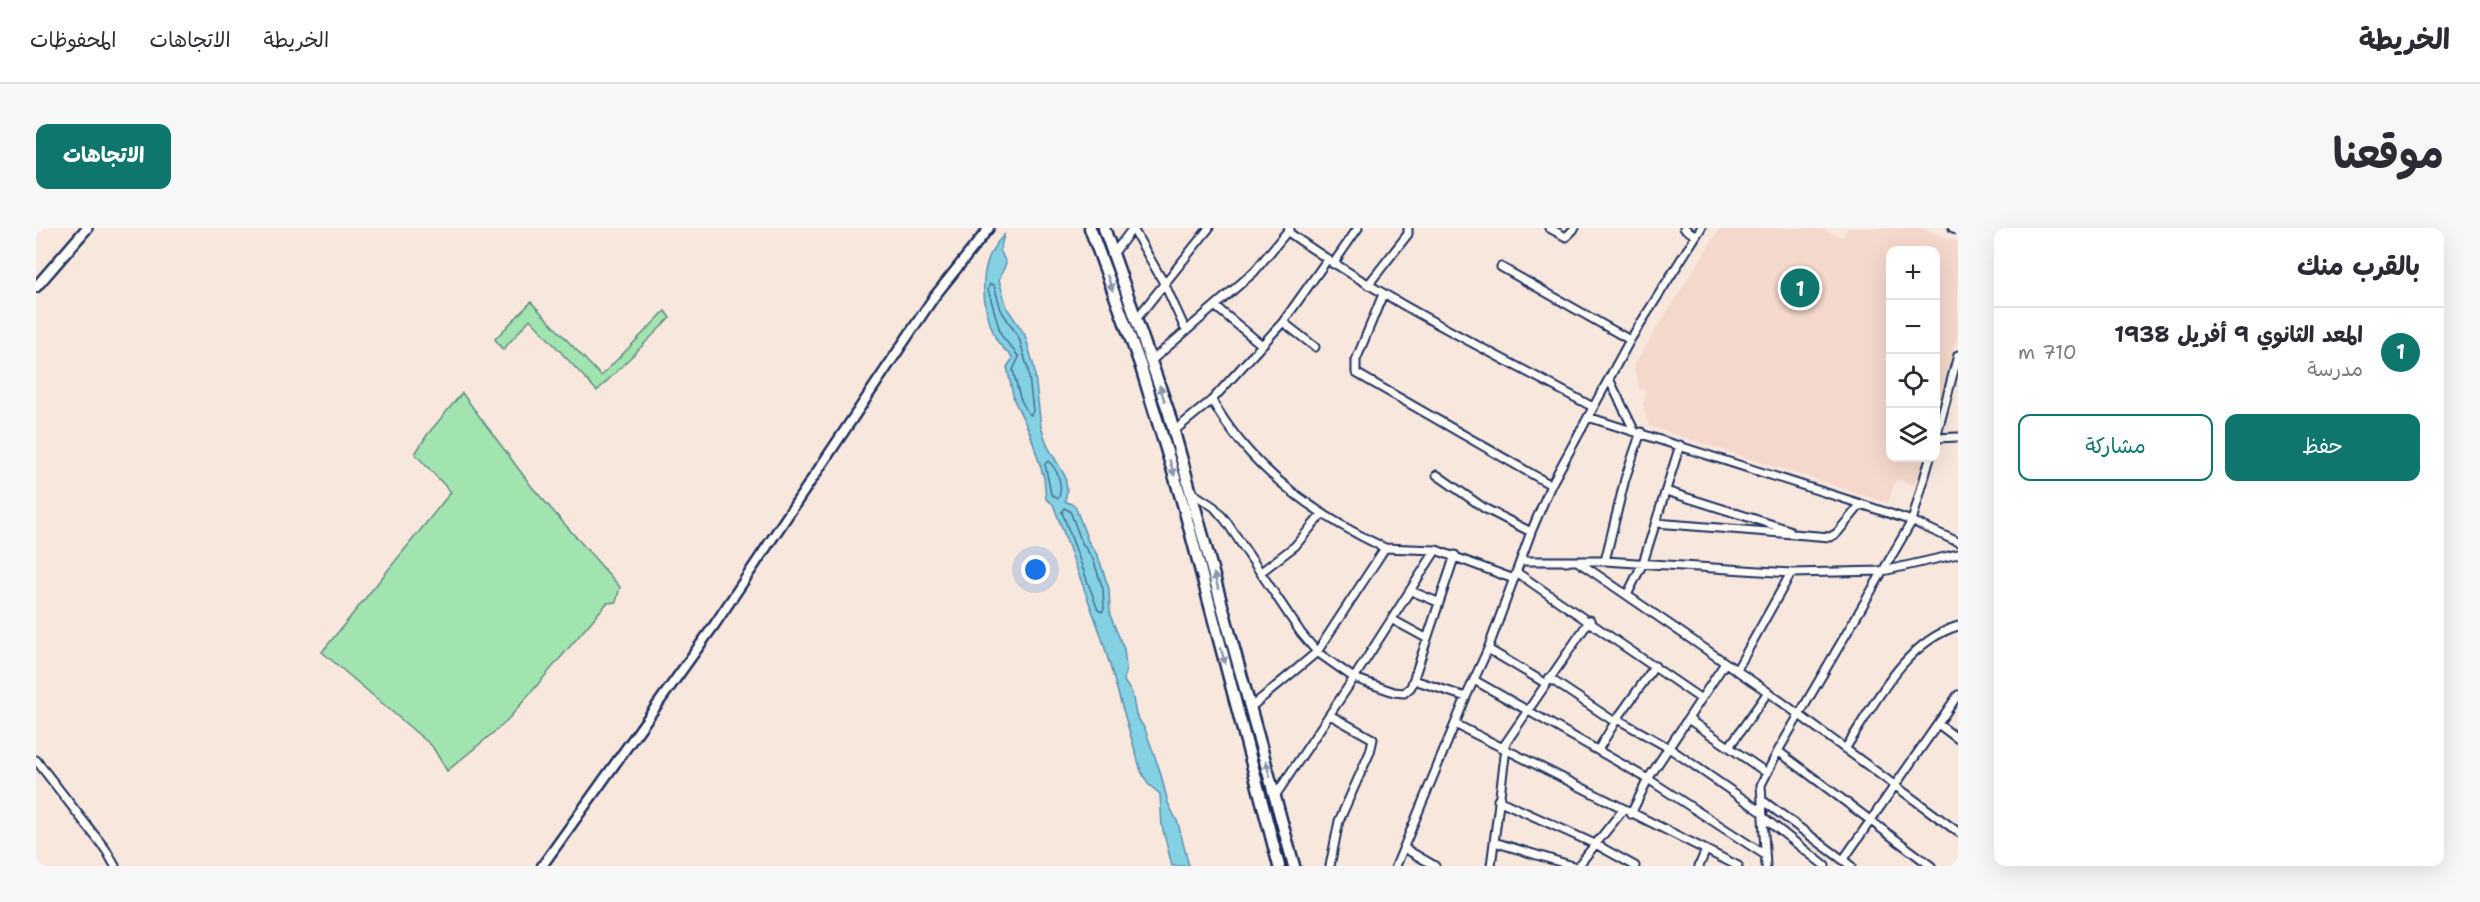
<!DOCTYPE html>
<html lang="ar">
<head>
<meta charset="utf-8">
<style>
  body { margin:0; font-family:"Shantell Sans","Playpen Sans Arabic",sans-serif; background:#f7f7f7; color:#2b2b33; direction:rtl }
  .controls { position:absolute; right:18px; top:18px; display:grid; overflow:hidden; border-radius:12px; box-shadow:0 6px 24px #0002 }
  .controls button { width:54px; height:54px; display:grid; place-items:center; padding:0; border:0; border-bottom:2px solid #e1e1e2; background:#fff; color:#2b2b33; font:30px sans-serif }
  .you { position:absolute; left:1000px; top:342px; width:21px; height:21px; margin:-15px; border:4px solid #fff; border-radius:50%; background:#1a73e8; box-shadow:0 0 0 9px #1a73e833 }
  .badge { display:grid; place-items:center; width:39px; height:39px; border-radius:50%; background:#0f766e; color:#fff; font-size:20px; font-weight:700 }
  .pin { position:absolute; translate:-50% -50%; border:3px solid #fff; box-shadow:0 2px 6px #0006 }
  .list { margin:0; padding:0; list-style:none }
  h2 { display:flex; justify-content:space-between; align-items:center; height:78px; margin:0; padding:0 24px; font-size:26px }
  h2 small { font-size:20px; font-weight:400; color:#7c7c81 }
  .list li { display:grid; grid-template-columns:39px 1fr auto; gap:18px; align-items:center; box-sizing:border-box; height:90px; padding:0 24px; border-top:2px solid #e1e1e2 }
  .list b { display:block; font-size:22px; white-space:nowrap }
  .list p { margin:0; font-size:20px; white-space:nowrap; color:#7c7c81 }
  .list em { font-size:20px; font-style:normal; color:#7c7c81 }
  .actions { display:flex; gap:12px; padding:18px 24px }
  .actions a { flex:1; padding:14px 0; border:2px solid #0f766e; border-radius:12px; text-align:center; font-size:21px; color:#0f766e }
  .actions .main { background:#0f766e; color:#fff }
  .icon { flex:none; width:33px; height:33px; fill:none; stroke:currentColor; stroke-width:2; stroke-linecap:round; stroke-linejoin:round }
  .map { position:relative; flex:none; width:1922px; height:638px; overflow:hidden; direction:ltr; border-radius:12px }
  header { display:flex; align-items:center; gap:36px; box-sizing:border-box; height:84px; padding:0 30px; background:#fff; border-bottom:2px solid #e1e1e2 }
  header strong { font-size:28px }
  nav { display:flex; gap:33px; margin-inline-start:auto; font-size:21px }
  .intro { display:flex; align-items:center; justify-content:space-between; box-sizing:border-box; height:144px; padding:0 36px }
  h1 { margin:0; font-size:42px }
  .button { padding:15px 27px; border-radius:12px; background:#0f766e; color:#fff; font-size:21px; font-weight:700 }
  main { display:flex; gap:36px; padding:0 36px }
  aside { flex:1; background:#fff; border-radius:12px; box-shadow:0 6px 24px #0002 }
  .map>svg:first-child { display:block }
</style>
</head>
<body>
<header>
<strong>الخريطة</strong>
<nav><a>الخريطة</a><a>الاتجاهات</a><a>المحفوظات</a></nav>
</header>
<div class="intro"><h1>موقعنا</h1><a class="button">الاتجاهات</a></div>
<main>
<aside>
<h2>بالقرب منك<small></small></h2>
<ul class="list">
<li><span class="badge">1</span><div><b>المعد الثانوي 9 أفريل 1938</b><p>مدرسة</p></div><em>710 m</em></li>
</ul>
<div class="actions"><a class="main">حفظ</a><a>مشاركة</a></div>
</aside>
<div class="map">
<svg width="1922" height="638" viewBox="0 0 1922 638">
  <rect width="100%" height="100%" fill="#f8e7dd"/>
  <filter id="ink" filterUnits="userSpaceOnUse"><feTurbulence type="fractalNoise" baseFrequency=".0167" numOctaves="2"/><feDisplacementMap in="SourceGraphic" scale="12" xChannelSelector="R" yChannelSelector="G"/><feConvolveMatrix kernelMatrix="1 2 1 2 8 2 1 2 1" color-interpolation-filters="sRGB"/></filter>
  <g filter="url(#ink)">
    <path fill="#f4d8cb" d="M1684,0H1781L1807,9L1812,0H1885L1922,14V105L1900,185V22H1854V230H1887L1881,257L1860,251L1852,275L1613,198L1607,175L1610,170L1609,162L1603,160L1598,137Z"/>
    <path fill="#a1e4af" stroke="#5e8a86" stroke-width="1.5" d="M495,74L565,148L629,83L634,90L561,163L494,91L467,122L459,111Z
      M426,165L496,259L584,359L580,374L571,375L469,495L411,543L396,518L286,424L415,264L379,226L391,207Z"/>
    <path fill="#84d1e3" stroke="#5a90ae" stroke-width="1.5" d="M968,7L964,22L970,35L963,52L971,80L989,107L998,139L1005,199L1012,219L1029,248L1031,262L1029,273L1039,278L1052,313L1062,328L1073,361L1074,387L1088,421L1090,439L1088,453L1096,465L1100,487L1109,501L1124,543L1132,575L1142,595L1153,638H1136L1126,598L1124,566L1112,556L1105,543L1065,407L1017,276L1010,271L1008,250L994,205L978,172L971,139L977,130C971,124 962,117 959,109C945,76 940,34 968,7Z"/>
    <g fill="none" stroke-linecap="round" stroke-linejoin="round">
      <path stroke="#457093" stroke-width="1.5" d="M954,56L958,57L965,82L983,110L992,141L997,183L995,187L992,185L984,170L977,142L983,129L965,107L952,61Z
        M1012,233C1022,241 1028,259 1022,271L1015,266L1009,236Z
        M1028,280L1034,283L1046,315L1057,331L1067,361L1068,381L1066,384L1062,382L1026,284Z"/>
      <g stroke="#1b2f5e" stroke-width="11">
        <path id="minor" d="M1513,0L1530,9L1539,0
          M1648,0L1660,8
          M1917,0L1922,2
          M1097,1L1129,57L1150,103L1218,44L1254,0
          M1252,4C1347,72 1454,123 1557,179
          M1077,26L1097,0
          M1297,36L1322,0
          M1465,39L1594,112
          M1332,57L1372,6V0
          M1347,66L1320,132V145L1515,257
          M1180,79L1226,117L1247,94L1291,32
          M1101,90L1173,0
          M1247,94L1279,119
          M1116,132L1150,103
          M1573,151L1598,202
          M1176,172L1226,117
          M1552,189L1825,276L1876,293L1922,314
          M1138,203L1176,172C1214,241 1279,287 1349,320
          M1900,210L1922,127
          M1900,210L1922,209
          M1401,247L1448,280L1495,304
          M1630,263L1753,302
          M1155,264L1178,279L1190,293L1265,405L1281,424L1318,450L1358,464L1368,465L1375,459L1419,327
          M1620,295L1794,309L1801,305L1825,276
          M1485,333H1569L1755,345L1847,343L1922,326
          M1541,333L1732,464L1922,604
          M1569,333L1589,251L1605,204
          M1225,344L1259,318L1286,286
          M1480,344L1665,471
          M1375,363L1402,374
          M1591,367L1607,335L1644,217
          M1357,392L1390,410
          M1452,421L1509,455
          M1700,443L1755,345
          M1513,450L1579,494
          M1378,452L1430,469
          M1438,452L1612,551L1729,627
          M1215,479L1281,424L1349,320L1400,322L1478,351
          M1294,487L1337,511L1334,524L1303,593L1294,638
          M1581,491L1633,520L1726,584
          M1652,491L1731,545
          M1419,496L1702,638
          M1902,496L1922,511
          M1467,519L1554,392
          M1693,519L1732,464
          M1809,521C1839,476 1867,415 1922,398
          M1562,522L1581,491L1619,438
          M1742,523L1895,638
          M0,532L70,622L79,638
          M1239,568L1318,450L1400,322
          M1462,572L1561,617L1599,638
          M1726,572L1815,638
          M1595,586L1612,551L1689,435
          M1727,589L1789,638
          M1458,614L1537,638
          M1368,620L1399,638
          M1807,632L1922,467
          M1360,638L1430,469L1452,421L1495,304L1515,257L1594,112L1665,0
          M1455,638L1470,520
          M1542,638L1587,582
          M1663,638L1670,622
          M1730,638L1725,557L1742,523L1876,293L1894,230"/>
      </g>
      <g stroke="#1b2f5e" stroke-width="13">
        <path id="tertiary" d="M506,638L679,396L898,69L953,0"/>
      </g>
      <g stroke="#1b2f5e" stroke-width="14">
        <path id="secondary" d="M0,59L51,0"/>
      </g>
      <g stroke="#1b2f5e" stroke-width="15">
        <path id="primary" d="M1054,0L1104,136L1147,276L1243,638
          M1068,0L1132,182L1258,638"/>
      </g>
      <use href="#minor" stroke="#fdfcf7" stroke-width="7"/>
      <use href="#tertiary" stroke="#fdfcf7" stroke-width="8"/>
      <use href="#secondary" stroke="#fdfcf7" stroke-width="9"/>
      <use href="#primary" stroke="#fdfcf7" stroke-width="10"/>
    </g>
    <defs><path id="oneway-solid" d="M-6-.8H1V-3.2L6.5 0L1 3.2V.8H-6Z" transform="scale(1.5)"/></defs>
    <g fill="#8c96aa">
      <use href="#oneway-solid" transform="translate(1074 55) rotate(70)"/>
      <use href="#oneway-solid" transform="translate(1126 165) rotate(-108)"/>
      <use href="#oneway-solid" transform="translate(1136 240) rotate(73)"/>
      <use href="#oneway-solid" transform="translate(1180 353) rotate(-106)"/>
      <use href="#oneway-solid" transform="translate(1187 428) rotate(75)"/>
      <use href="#oneway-solid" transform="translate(1232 541) rotate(-105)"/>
    </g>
  </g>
</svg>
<div class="controls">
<button>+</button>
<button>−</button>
<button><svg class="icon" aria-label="locate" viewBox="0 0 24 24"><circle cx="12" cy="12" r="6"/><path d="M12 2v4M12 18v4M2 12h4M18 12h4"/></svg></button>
<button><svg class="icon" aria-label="layers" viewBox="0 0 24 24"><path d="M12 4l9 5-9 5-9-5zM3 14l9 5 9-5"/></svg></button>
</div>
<div class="you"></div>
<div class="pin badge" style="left:1764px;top:60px">1</div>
</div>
</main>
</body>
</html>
